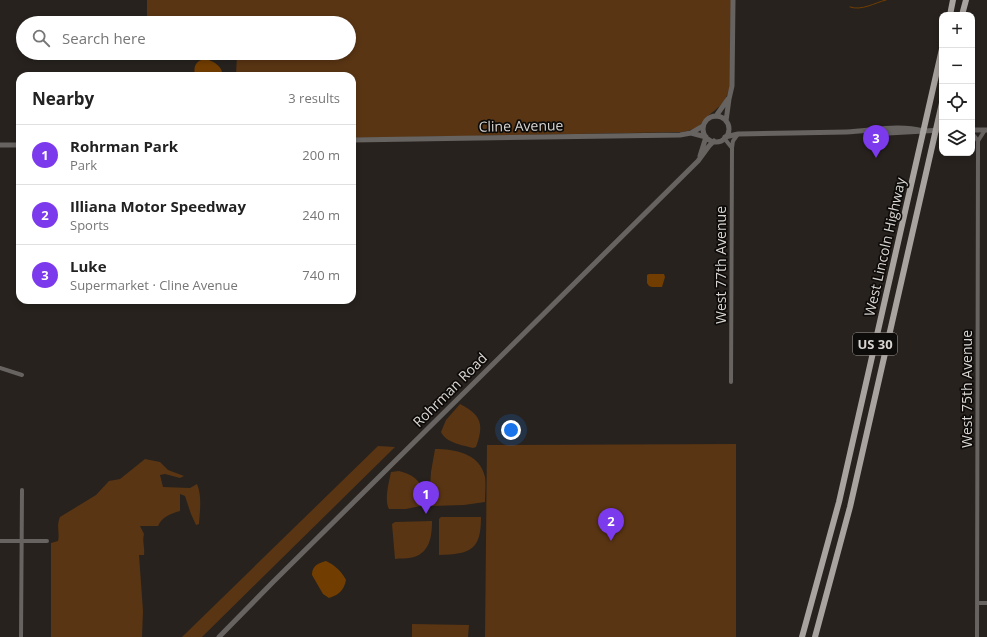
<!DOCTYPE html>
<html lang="en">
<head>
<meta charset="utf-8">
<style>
  body { margin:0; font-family:"Open Sans",sans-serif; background:#f6f6f6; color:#222 }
  .controls { position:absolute; right:12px; top:12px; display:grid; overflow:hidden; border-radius:8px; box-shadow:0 2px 6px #0003 }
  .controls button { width:36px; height:36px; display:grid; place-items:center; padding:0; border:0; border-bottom:1px solid #e0e0e0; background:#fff; color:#222; font:20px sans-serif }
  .you { position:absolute; left:511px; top:430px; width:14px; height:14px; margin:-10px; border:3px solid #fff; border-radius:50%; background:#1a73e8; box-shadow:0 0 0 6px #1a73e833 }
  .badge { display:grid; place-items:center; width:26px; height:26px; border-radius:50%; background:#7c3aed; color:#fff; font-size:13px; font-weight:700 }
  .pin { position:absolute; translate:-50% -33px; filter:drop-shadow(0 1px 2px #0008) }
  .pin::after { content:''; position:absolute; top:21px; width:14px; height:12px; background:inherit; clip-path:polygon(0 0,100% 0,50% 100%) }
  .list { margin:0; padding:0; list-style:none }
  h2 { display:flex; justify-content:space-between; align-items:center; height:52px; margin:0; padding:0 16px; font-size:17px }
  h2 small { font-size:13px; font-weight:400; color:#767676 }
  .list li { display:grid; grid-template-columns:26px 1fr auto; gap:12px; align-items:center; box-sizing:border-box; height:60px; padding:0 16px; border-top:1px solid #e0e0e0 }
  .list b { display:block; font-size:15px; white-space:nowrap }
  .list p { margin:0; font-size:13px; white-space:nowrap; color:#767676 }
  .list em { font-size:13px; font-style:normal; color:#767676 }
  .icon { flex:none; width:22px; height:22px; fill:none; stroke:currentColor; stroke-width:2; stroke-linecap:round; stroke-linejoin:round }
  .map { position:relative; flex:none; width:987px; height:637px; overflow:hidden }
  .search { position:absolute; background:#fff; box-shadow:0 2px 6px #0003; left:16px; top:16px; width:340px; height:44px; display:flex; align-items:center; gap:10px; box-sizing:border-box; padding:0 14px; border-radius:22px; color:#767676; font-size:15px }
  .panel { position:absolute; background:#fff; box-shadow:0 2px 6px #0003; left:16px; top:72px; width:340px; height:232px; border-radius:12px }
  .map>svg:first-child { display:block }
</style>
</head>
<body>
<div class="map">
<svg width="987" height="637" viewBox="0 0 987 637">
  <rect width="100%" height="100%" fill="#27221e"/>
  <path fill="#593513" d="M147,0H731L730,86C725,104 721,105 708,116C706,118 704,121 702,123C697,128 689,131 682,132L352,138V76H236L237,53H349V23H235L231,18H147Z
    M460,404C482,415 484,425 476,447L473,448C462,445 446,443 441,432L446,420Z
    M736,444V637H485L487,445Z
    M378,446L395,447L202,637H182Z
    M435,449C454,449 480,453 485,477C486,484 485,494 485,502L464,505L432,506L429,504L431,472Z
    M145,459L160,462L168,470L184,476L180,478L165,474L160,475L163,487L190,488L197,484C202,496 200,510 199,524L196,525L191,514L185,496L180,494V511C170,514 163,516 158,526H140L144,534C142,541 145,548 144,555H139L143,611L142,637H51V543L58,541C60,533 56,526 60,517L96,495L109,481L120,479Z
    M399,471C418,476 425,485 425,505L406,509H389C384,500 389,482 391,472Z
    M441,517H481C481,550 471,554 439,555V519Z
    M432,521C432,536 430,552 414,557C408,559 400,558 395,559L392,524L395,522Z
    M412,624L469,625L468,637H412Z"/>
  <path fill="#723d00" d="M206,59C215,62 222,66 223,76H195C193,66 196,60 206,59Z
    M649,274H664L665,277L662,287H652L649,286L647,283V275Z
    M326,561C335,565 342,572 346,580C344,591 338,595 329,598L323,594L312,575C312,565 319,563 326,561Z"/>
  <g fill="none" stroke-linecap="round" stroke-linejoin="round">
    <path stroke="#723d00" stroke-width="1" d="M850,7C862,11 874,3 886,0"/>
    <path stroke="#666361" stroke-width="4" d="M972,133L978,141
      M724,138L732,148
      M0,368L22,375
      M731,382L732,148L733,141L738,134
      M0,541H47
      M977,603H987
      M21,637L22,490
      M977,637L978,141L985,130"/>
    <path stroke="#666361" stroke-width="5" d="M716,116L728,99
      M703 129a13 13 0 1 1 26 0a13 13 0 1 1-26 0Z
      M726,121L729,99L732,86L733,0
      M972,130H987
      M876,131L888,133L942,130
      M691,133L706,137
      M725,137L738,134C774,133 810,133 846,132C872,131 898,124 923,131
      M352,140L680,135L691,133L703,126
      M0,145H20
      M700,156L706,137
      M219,637L273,582L698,161L709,146L714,141"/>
    <path stroke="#a9a39f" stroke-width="6" d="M950,15L953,0
      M962,15L966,0
      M802,637L839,502L942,49
      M815,637L850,507L942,103"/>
  </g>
  <g text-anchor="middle" stroke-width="3.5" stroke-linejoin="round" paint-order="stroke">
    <rect fill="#0e0c0a" stroke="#9c9996" stroke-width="1" x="853" y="333" width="44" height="22" rx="3"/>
    <g font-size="13" font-weight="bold" fill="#d9d5d2">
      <text x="875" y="349">US 30</text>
    </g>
    <g font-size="14" fill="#d9d5d2" stroke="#0e0c0a">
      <text transform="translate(521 126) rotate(-1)" y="5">Cline Avenue</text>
      <text transform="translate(885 247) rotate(-77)" y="5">West Lincoln Highway</text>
      <text transform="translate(721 265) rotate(-90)" y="5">West 77th Avenue</text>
      <text transform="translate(967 389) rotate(-90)" y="5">West 75th Avenue</text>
      <text transform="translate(450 390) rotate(-45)" y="5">Rohrman Road</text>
    </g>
  </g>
</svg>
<div class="controls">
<button>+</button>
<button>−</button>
<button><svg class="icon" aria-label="locate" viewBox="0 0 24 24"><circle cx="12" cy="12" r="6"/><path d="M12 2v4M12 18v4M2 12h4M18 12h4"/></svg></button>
<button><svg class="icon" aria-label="layers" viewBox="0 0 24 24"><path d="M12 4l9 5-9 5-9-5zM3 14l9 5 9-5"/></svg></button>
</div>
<div class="you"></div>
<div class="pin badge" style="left:426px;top:514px">1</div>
<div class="pin badge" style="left:611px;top:541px">2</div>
<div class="pin badge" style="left:876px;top:158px">3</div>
<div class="search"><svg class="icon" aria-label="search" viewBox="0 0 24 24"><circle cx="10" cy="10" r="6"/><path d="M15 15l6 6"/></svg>Search here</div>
<section class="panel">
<h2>Nearby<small>3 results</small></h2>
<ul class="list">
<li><span class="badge">1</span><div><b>Rohrman Park</b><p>Park</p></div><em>200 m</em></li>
<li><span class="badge">2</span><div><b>Illiana Motor Speedway</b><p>Sports</p></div><em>240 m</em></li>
<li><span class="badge">3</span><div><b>Luke</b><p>Supermarket · Cline Avenue</p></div><em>740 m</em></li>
</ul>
</section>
</div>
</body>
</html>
